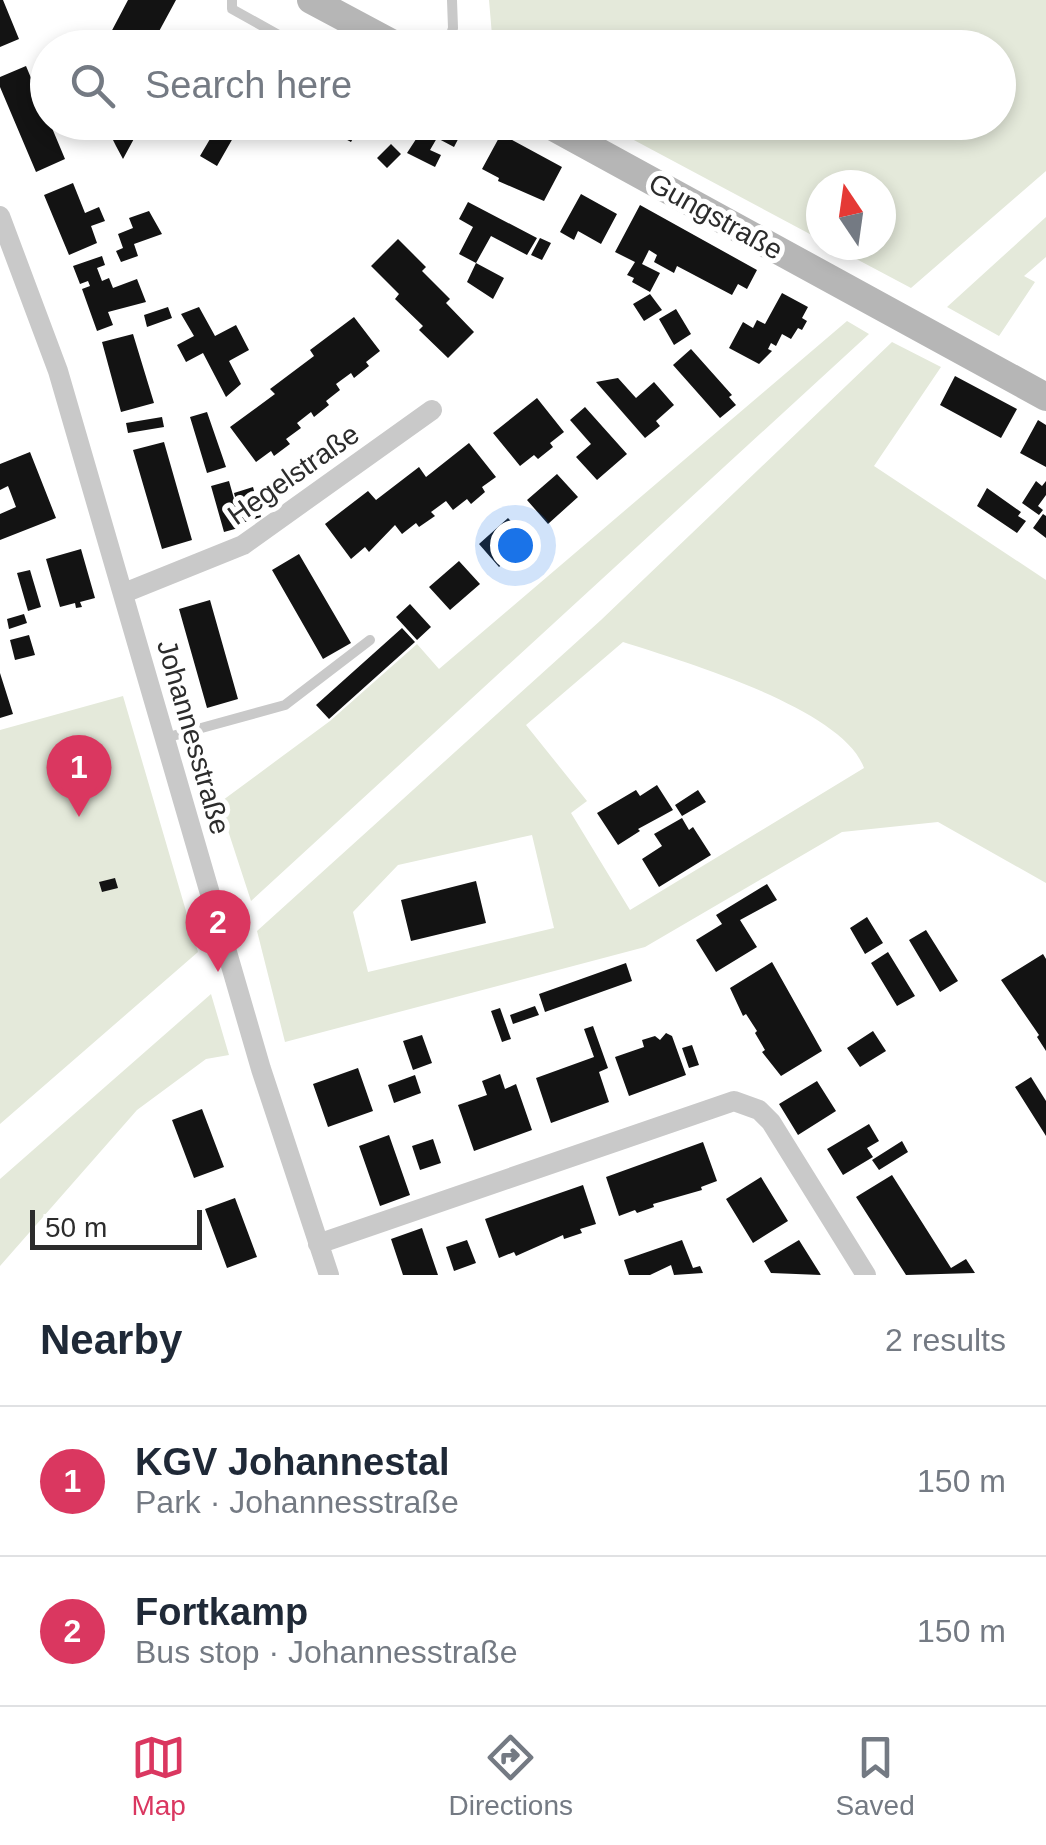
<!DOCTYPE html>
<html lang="en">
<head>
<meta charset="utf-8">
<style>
  body { margin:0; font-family:Arial,sans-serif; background:#f6f6f7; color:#1f2937 }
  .compass { position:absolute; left:806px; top:170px; width:90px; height:90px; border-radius:50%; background:#fff; box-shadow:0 5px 15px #0003; rotate:347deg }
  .scale { position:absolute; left:30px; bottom:25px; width:172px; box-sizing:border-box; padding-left:10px; border:5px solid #2c2c2c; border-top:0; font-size:28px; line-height:35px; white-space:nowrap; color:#2c2c2c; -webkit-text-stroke:8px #fff; paint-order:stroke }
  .you { position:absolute; left:515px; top:545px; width:35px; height:35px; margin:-25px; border:8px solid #fff; border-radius:50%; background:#1a73e8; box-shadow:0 0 0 15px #1a73e833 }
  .badge { display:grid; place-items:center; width:65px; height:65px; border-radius:50%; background:#da3760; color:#fff; font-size:32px; font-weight:700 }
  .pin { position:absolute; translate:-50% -82px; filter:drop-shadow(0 2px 5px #0008) }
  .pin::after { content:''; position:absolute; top:52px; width:35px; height:30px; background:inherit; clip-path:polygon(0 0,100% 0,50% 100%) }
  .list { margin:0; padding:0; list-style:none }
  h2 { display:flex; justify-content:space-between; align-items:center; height:130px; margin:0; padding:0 40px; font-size:42px }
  h2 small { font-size:32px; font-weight:400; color:#747a83 }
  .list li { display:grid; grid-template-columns:65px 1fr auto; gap:30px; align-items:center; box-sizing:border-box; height:150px; padding:0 40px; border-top:2px solid #e0e1e3 }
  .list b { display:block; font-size:38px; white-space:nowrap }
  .list p { margin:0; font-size:32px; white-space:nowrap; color:#747a83 }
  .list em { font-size:32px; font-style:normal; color:#747a83 }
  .icon { flex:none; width:55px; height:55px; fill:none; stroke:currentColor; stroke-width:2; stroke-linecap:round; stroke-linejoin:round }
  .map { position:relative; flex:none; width:1046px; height:1275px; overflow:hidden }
  .search { position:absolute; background:#fff; box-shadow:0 5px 15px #0003; left:30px; right:30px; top:30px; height:110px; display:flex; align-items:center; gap:25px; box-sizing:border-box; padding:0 35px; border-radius:55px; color:#747a83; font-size:38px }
  .sheet { height:430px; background:#fff }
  nav { display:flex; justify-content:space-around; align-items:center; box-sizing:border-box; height:140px; border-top:2px solid #e0e1e3; background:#fff; font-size:28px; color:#747a83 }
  nav a { display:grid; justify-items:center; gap:5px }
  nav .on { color:#da3760 }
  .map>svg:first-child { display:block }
</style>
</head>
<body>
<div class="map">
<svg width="1046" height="1275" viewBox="0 0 1046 1275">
  <rect width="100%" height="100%" fill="#fff"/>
  <path fill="#e4e9da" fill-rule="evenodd" d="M489,0H1046V171L911,288L830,245H881V185H821V240L602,123L998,122V48L493,47Z
    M1046,217V257L1024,276L1035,282L999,336L947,307Z
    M847,321L869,334L251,901L219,803L330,721L417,644L439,669Z
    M892,342L941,367L874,466L1046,580V883L938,822L842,832L645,947L285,1042L257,931L601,620ZM623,642C682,661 843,708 864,768L630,910L571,813L587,801L526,725ZM532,835L554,928L368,972L353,912L398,865Z
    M123,696L198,952L0,1124V730Z
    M211,994L229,1055L206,1059L137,1110L0,1266V1179Z"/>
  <path fill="#131313" d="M0,0H3L19,39L0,47Z
    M128,0H176L150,48H110L114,39L109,36Z
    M222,31L254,48H213Z
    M26,66L65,159L36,172L0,87V77Z
    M104,122H143L123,159L116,146Z
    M220,122L241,124L217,166L200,156Z
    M313,122H362L351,142Z
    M420,122H467L454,147L437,138L430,150L441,155L435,167L407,153L420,133L418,131Z
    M501,134L562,167L544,201L498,181L499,178L482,169Z
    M391,144L401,154L387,168L377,158Z
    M73,183L85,213L99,207L105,221L91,226L97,243L69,255L44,195Z
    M581,194L617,214L601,244L578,231L574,240L560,232Z
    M468,202L537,238L527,255L491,236L476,263L459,254L473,227L459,219Z
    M640,205L757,270L747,289L738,284L732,295L677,266L674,273L654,262L657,255L649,250L642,264L660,273L650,292L632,282L634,278L627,275L635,262L615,252Z
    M149,211L162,234L134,244L138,256L121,262L116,251L123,248L118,234L133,228L129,218Z
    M540,238L551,243L542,260L531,255Z
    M398,239L426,267L422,271L450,299L446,303L474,332L448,358L419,330L423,326L395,299L399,294L371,266Z
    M102,256L105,265L97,268L102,281L109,278L113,288L137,279L146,302L108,312L113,325L97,331L82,289L90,286L88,281L80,284L73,266Z
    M476,263L504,278L493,299L467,282Z
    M782,293L808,307L802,318L807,321L802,330L798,328L791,339L782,334L776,346L771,343L768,349L772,351L759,364L729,348L743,322L753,328L757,320L765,324Z
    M650,294L662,310L644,321L633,304Z
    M168,307L172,318L147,327L144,315Z
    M199,307L215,336L236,325L249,350L229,361L241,384L226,397L203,353L186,362L177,345L194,336L181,314Z
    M676,309L691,334L674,345L659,319Z
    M354,317L380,351L366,362L369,366L354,378L351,373L336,384L340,390L326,401L329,405L314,417L311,412L297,423L301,428L286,439L290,444L274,456L271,451L256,462L230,427L275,394L270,389L314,356L310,350Z
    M133,334L154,403L121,412L102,342Z
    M691,349L732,395L729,397L736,405L720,418L673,365Z
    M955,376L1017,409L1001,438L940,405Z
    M618,378L636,398L654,382L674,405L656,421L660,426L645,438L596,382Z
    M537,398L564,432L550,443L553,447L538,459L534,455L520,466L493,433Z
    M585,407L627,454L597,480L576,457L591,444L570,420Z
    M207,412L226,467L207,473L190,417Z
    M162,417L164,427L128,433L126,423Z
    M1038,420L1046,425V467L1020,453Z
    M164,442L192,540L162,549L133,450Z
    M469,443L496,477L482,487L485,492L471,504L467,499L453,510L446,501L431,512L435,516L419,527L416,523L402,534L395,525L369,552L365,547L351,559L325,524L368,491L376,500L419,467L426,477Z
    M30,452L56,518L0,540V514L16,507L8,486L0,490V464Z
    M557,474L578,497L548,524L527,500Z
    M229,481L242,527L224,532L211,486Z
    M1036,481L1042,486L1046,481V495L1038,506L1043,510L1039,515L1022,503Z
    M253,487L261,517L242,523L234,493Z
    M987,488L1021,512L1018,516L1026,521L1017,533L977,506Z
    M1043,514L1046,516V538L1033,528Z
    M508,518L529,541L499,567L479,544Z
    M81,549L95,598L80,602L82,607L76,608L75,603L60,607L46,559Z
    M299,554L351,643L323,659L272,570Z
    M459,561L480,584L450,610L429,587Z
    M30,570L41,607L28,611L17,573Z
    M210,600L238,699L207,708L179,609Z
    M410,604L431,627L417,640L396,617Z
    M24,614L27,623L9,629L7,619Z
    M402,628L415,642L329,719L316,705Z
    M29,635L35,655L15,660L10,640Z
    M0,673L13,714L0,718Z
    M657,785L673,810L638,829L640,831L618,845L597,813L636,790L640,796Z
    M698,790L706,802L682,816L675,805Z
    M682,818L689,830L693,827L711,855L659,887L642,859L662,846L654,834Z
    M115,878L118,888L102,892L99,882Z
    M476,881L486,923L411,941L401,900Z
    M767,884L777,900L740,920L757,947L716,972L696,940L722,924L716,915Z
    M867,917L883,943L865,954L850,928Z
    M926,930L958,981L940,992L909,940Z
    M888,952L915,996L897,1006L871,963Z
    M1043,954L1046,959V1051L1037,1037L1039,1035L1001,980Z
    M772,962L822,1051L781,1076L762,1052L765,1050L755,1033L757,1031L746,1014L743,1016L730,988Z
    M626,963L632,981L545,1012L539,994Z
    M535,1006L539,1015L513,1024L510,1015Z
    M500,1008L511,1039L502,1042L491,1011Z
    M593,1026L608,1068L599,1072L609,1102L551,1123L536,1078L594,1057L584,1029Z
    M873,1031L886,1051L860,1067L847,1048Z
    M666,1033L672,1036L686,1075L629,1096L615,1057L644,1047L642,1040L655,1036L660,1040Z
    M422,1035L432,1063L413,1070L403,1041Z
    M692,1045L699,1065L689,1068L682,1048Z
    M358,1068L373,1111L328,1127L313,1084Z
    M500,1074L505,1089L516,1084L532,1130L474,1151L458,1105L487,1095L482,1081Z
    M415,1075L421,1093L394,1103L388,1085Z
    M1031,1077L1046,1101V1136L1015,1087Z
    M817,1081L836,1111L798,1135L779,1104Z
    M202,1109L224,1167L194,1178L172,1120Z
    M869,1124L879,1141L867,1148L873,1157L843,1175L827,1149Z
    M389,1135L410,1195L380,1206L359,1146Z
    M433,1139L441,1163L420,1170L412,1146Z
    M902,1141L908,1152L879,1170L872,1160Z
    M703,1142L717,1181L701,1187L702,1190L653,1204L654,1207L637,1213L635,1210L619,1216L606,1177Z
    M892,1175L951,1268L966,1259L975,1273L906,1275L856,1197Z
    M761,1177L788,1221L753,1243L726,1199Z
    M583,1185L596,1224L580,1229L582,1233L564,1239L563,1235L516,1256L514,1252L499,1258L485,1219Z
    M235,1198L257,1257L227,1268L205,1209Z
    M422,1228L438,1275H403L391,1239Z
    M467,1240L476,1263L454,1271L446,1247Z
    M682,1240L693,1268L700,1266L703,1273L674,1275L671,1265L650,1275H629L624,1260Z
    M799,1240L821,1275L771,1273L764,1261Z"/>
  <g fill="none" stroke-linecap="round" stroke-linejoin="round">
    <path stroke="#c9c9c9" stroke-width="10" d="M232,0V9L302,48
      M447,48L453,28L452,0
      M165,738L285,705L370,640"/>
    <path stroke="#c9c9c9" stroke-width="20" d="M0,216L58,371L261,1069L329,1275
      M124,593L243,545L432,410
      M318,1244L734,1101L759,1110L771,1122L866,1275"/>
    <path stroke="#b6b6b6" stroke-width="28" d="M311,0L401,48
      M544,122L1046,397"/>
  </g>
  <g text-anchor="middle" stroke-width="10" stroke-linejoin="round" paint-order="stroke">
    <g font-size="28" fill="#2c2c2c" stroke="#fff">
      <text transform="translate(716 216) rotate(29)" y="10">Gungstraße</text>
      <text transform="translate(293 474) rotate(-35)" y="10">Hegelstraße</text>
      <text transform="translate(194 737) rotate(74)" y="10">Johannesstraße</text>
    </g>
  </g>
</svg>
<svg class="compass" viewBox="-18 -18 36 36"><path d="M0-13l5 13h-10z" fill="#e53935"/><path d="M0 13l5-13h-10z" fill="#747a83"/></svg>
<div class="scale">50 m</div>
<div class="you"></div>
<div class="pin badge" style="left:79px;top:817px">1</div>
<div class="pin badge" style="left:218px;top:972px">2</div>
<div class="search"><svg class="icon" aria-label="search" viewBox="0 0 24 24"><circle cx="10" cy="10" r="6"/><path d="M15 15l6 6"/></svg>Search here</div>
</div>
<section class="sheet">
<h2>Nearby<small>2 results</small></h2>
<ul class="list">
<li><span class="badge">1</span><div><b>KGV Johannestal</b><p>Park · Johannesstraße</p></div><em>150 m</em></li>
<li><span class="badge">2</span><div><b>Fortkamp</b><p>Bus stop · Johannesstraße</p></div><em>150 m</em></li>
</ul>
</section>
<nav>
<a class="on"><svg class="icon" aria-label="map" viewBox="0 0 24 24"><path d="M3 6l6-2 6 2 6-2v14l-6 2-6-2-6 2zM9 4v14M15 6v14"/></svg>Map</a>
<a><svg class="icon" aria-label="directions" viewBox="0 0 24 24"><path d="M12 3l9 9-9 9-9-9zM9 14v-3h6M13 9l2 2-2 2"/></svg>Directions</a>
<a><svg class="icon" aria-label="saved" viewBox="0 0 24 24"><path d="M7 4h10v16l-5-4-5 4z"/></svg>Saved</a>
</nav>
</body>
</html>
